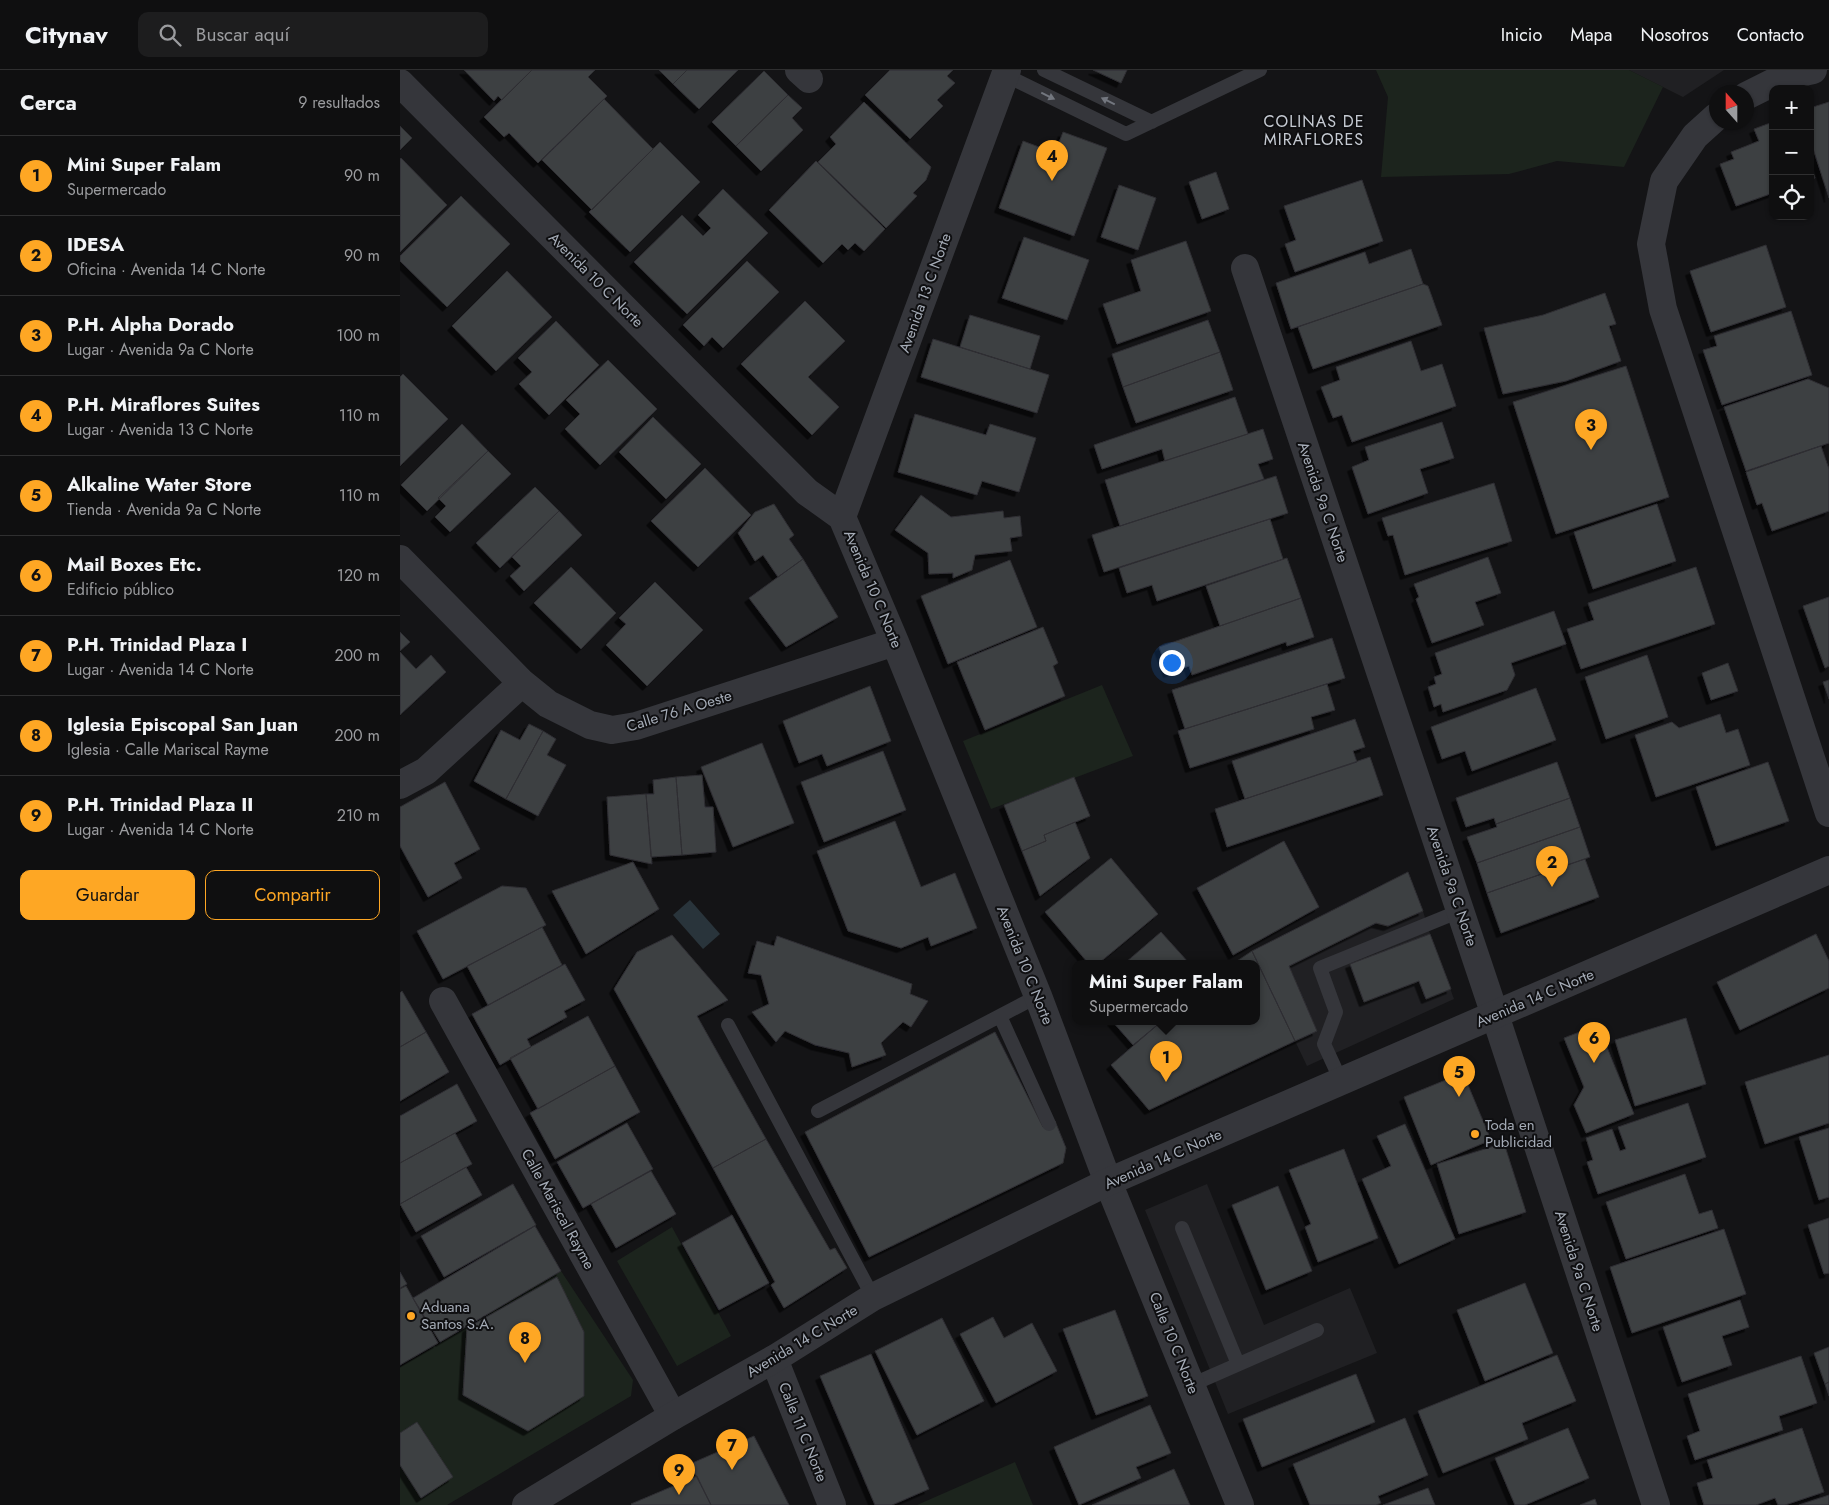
<!DOCTYPE html>
<html lang="es">
<head>
<meta charset="utf-8">
<style>
  body { margin:0; font-family:Jost,sans-serif; background:#1d1d1e; color:#f1f3f6 }
  .controls { position:absolute; right:15px; top:15px; display:grid; overflow:hidden; border-radius:10px; box-shadow:0 1px 4px #0004 }
  .controls button { width:45px; height:45px; display:grid; place-items:center; padding:0; border:0; border-bottom:1px solid #2f2f30; background:#0f0f10; color:#f1f3f6; font:25px sans-serif }
  .compass { position:absolute; left:1309px; top:15px; width:45px; height:45px; border-radius:50%; background:#0f0f10; box-shadow:0 1px 4px #0004; rotate:339deg }
  .you { position:absolute; left:771px; top:592px; width:18px; height:18px; margin:-12px; border:4px solid #fff; border-radius:50%; background:#1a73e8; box-shadow:0 0 0 8px #1a73e833 }
  .badge { display:grid; place-items:center; width:32px; height:32px; border-radius:50%; background:#fea724; color:#111; font-size:16px; font-weight:700 }
  .pin { position:absolute; translate:-50% -41px; filter:drop-shadow(0 1px 2px #0008) }
  .pin::after { content:''; position:absolute; top:26px; width:18px; height:15px; background:inherit; clip-path:polygon(0 0,100% 0,50% 100%) }
  .popup { position:absolute; left:672px; top:890px; width:188px; height:65px; box-sizing:border-box; display:grid; place-content:center; border-radius:10px; background:#0f0f10; filter:drop-shadow(0 1px 4px #0005); font-size:16px; white-space:nowrap; color:#9b9c9f }
  .popup b { font-size:19px; color:#f1f3f6 }
  .popup::after { content:''; position:absolute; left:50%; top:100%; margin-left:-10px; border:10px solid transparent; border-top-color:#0f0f10 }
  .list { margin:0; padding:0; list-style:none }
  h2 { display:flex; justify-content:space-between; align-items:center; height:65px; margin:0; padding:0 20px; font-size:21px }
  h2 small { font-size:16px; font-weight:400; color:#9b9c9f }
  .list li { display:grid; grid-template-columns:32px 1fr auto; gap:15px; align-items:center; box-sizing:border-box; height:80px; padding:0 20px; border-top:1px solid #2f2f30 }
  .list b { display:block; font-size:19px; white-space:nowrap }
  .list p { margin:0; font-size:16px; white-space:nowrap; color:#9b9c9f }
  .list em { font-size:16px; font-style:normal; color:#9b9c9f }
  .actions { display:flex; gap:10px; padding:15px 20px }
  .actions a { flex:1; padding:11px 0; border:1px solid #fea724; border-radius:10px; text-align:center; font-size:18px; color:#fea724 }
  .actions .main { background:#fea724; color:#111 }
  .icon { flex:none; width:28px; height:28px; fill:none; stroke:currentColor; stroke-width:2; stroke-linecap:round; stroke-linejoin:round }
  .map { position:relative; flex:none; width:1429px; height:1435px; overflow:hidden }
  header { display:flex; align-items:center; gap:30px; box-sizing:border-box; height:70px; padding:0 25px; background:#0f0f10; border-bottom:1px solid #2f2f30 }
  header strong { font-size:24px }
  nav { display:flex; gap:28px; margin-inline-start:auto; font-size:18px }
  .search { width:350px; height:45px; background:#1d1d1e; display:flex; align-items:center; gap:12px; box-sizing:border-box; padding:0 18px; border-radius:10px; color:#9b9c9f; font-size:19px }
  main { display:flex }
  aside { flex:1; background:#0f0f10 }
  .map>svg:first-child { display:block }
</style>
</head>
<body>
<header>
<strong>Citynav</strong>
<div class="search"><svg class="icon" aria-label="search" viewBox="0 0 24 24"><circle cx="10" cy="10" r="6"/><path d="M15 15l6 6"/></svg>Buscar aquí</div>
<nav><a>Inicio</a><a>Mapa</a><a>Nosotros</a><a>Contacto</a></nav>
</header>
<main>
<aside>
<h2>Cerca<small>9 resultados</small></h2>
<ul class="list">
<li><span class="badge">1</span><div><b>Mini Super Falam</b><p>Supermercado</p></div><em>90 m</em></li>
<li><span class="badge">2</span><div><b>IDESA</b><p>Oficina · Avenida 14 C Norte</p></div><em>90 m</em></li>
<li><span class="badge">3</span><div><b>P.H. Alpha Dorado</b><p>Lugar · Avenida 9a C Norte</p></div><em>100 m</em></li>
<li><span class="badge">4</span><div><b>P.H. Miraflores Suites</b><p>Lugar · Avenida 13 C Norte</p></div><em>110 m</em></li>
<li><span class="badge">5</span><div><b>Alkaline Water Store</b><p>Tienda · Avenida 9a C Norte</p></div><em>110 m</em></li>
<li><span class="badge">6</span><div><b>Mail Boxes Etc.</b><p>Edificio público</p></div><em>120 m</em></li>
<li><span class="badge">7</span><div><b>P.H. Trinidad Plaza I</b><p>Lugar · Avenida 14 C Norte</p></div><em>200 m</em></li>
<li><span class="badge">8</span><div><b>Iglesia Episcopal San Juan</b><p>Iglesia · Calle Mariscal Rayme</p></div><em>200 m</em></li>
<li><span class="badge">9</span><div><b>P.H. Trinidad Plaza II</b><p>Lugar · Avenida 14 C Norte</p></div><em>210 m</em></li>
</ul>
<div class="actions"><a class="main">Guardar</a><a>Compartir</a></div>
</aside>
<div class="map">
<svg width="1429" height="1435" viewBox="0 0 1429 1435">
  <defs>
    <filter id="shadow"><feDropShadow dx="-4.5" dy="4.5" stdDeviation="0" flood-color="#0009"/></filter>
  </defs>
  <rect width="100%" height="100%" fill="#141416"/>
  <path fill="#202023" d="M1229,0H1324L1283,27Z
    M1023,841L1030,864L1054,929L907,996L852,881Z
    M807,1114L864,1255L950,1218L977,1283L828,1344L745,1140Z"/>
  <path fill="#1c241d" d="M976,0H1229L1263,17L1224,97L1157,91L1109,104L981,107L988,27Z
    M702,615L733,686L591,739L563,671Z
    M272,1157L331,1266L277,1296L217,1191Z
    M161,1201L233,1310L231,1326L47,1435H0V1297Z
    M615,1392L633,1435H517Z"/>
  <path fill="#29343b" d="M290,830L320,864L303,879L273,845Z"/>
  <path fill="#3e3f43" stroke="#2e2e32" filter="url(#shadow)" d="M64,0H132L102,30L98,26L94,31Z
    M132,0H195L188,7L207,26L138,93L109,63L104,67L84,47Z
    M259,0H287L273,14Z
    M287,0H338L299,39L273,14Z
    M490,0H553L547,6L555,13L537,30L543,36L510,69L465,25Z
    M693,0H727L721,13Z
    M364,1L388,25L336,76L312,52Z
    M388,25L402,38L392,48L403,60L361,101L336,76Z
    M204,29L253,79L192,140L142,90Z
    M464,32L531,97L526,110L513,123L517,126L486,158L418,92L436,74L430,67Z
    M1429,32V128L1410,69V38Z
    M1373,52V123L1336,136L1320,94L1334,89L1331,82L1359,71L1354,59Z
    M0,56L12,68L0,80Z
    M663,62L707,78L674,166L599,138L623,71L655,83Z
    M260,72L300,112L230,182L189,142Z
    M1,88L47,135L0,182V89Z
    M416,91L485,159L464,181L455,173L448,180L442,174L423,193L369,140Z
    M1410,94L1415,108L1410,109Z
    M816,102L829,139L802,149L789,112Z
    M962,110L983,171L895,202L885,174L896,170L884,136Z
    M719,115L756,128L738,180L701,167Z
    M323,119L368,163L287,244L234,192L282,145L303,166L311,158L298,145Z
    M61,126L110,174L47,237L0,191V186Z
    M624,167L689,190L667,250L602,228Z
    M786,171L811,241L717,274L703,234L741,221L731,190Z
    M1366,175L1386,237L1311,262L1290,201Z
    M1011,179L1023,214L891,259L876,213L965,182L969,194Z
    M347,191L379,222L323,278L312,267L304,276L283,255Z
    M107,201L152,247L96,301L52,256Z
    M1023,214L1028,216L1042,255L913,299L898,257Z
    M1205,223L1216,254L1209,256L1221,291L1166,311L1103,324L1084,258L1143,245Z
    M405,231L445,271L408,307L439,337L412,365L341,294Z
    M1391,241L1412,305L1322,335L1303,280L1317,276L1314,266Z
    M570,245L640,266L630,299L560,277Z
    M808,250L820,282L723,317L712,284Z
    M156,251L199,295L149,345L119,314L132,302L118,288Z
    M533,269L649,305L637,343L521,307Z
    M1011,271L1021,301L1042,294L1056,336L952,372L942,345L933,348L921,317L940,310L936,297Z
    M820,282L833,320L736,353L723,317Z
    M208,290L257,339L200,395L165,359L180,344L166,330Z
    M1226,296L1269,427L1156,464L1113,332Z
    M3,304L48,349L0,396V307Z
    M1408,309L1429,318V373L1346,401L1324,337Z
    M835,327L848,364L765,391L762,379L702,399L694,375Z
    M515,344L586,365L590,354L636,368L619,422L582,411L577,425L498,402Z
    M253,347L301,394L266,429L219,382Z
    M1042,352L1054,388L1020,399L1028,423L968,444L952,397L969,390L965,377Z
    M62,354L88,381L27,441L1,415Z
    M863,359L873,389L858,394L864,409L720,456L705,410Z
    M1421,376L1429,399V441L1372,461L1362,433L1357,435L1346,402Z
    M88,381L111,404L50,462L35,447L46,436L38,428Z
    M305,398L351,445L298,497L251,451Z
    M876,406L888,443L704,502L692,465Z
    M1094,413L1112,471L1005,505L993,465L988,466L982,448Z
    M135,417L159,441L100,498L76,473Z
    M521,425L551,447L603,441L604,448L620,446L622,466L610,468L612,481L575,485L572,500L553,508V503L529,504L528,483L495,460Z
    M374,434L394,465L389,469L403,489L378,507L363,485L355,491L338,463L355,442Z
    M1257,434L1276,491L1193,519L1174,462Z
    M159,441L182,465L124,521L110,506L121,496L112,487Z
    M870,449L883,489L757,531L752,515L727,523L719,498Z
    M1088,487L1101,523L1075,532L1084,555L1032,573L1016,529L1019,527L1014,514Z
    M887,488L901,528L820,556L806,516Z
    M403,489L438,547L386,577L349,528Z
    M610,490L637,557L548,594L521,526Z
    M171,497L216,543L181,579L134,533Z
    M1296,497L1315,554L1181,599L1167,559L1194,550L1188,533Z
    M255,512L303,560L247,616L206,575L226,554L219,548Z
    M1429,527V596L1425,598L1403,536Z
    M901,528L914,567L887,576L886,572L792,605L789,596L768,603L759,577Z
    M1154,541L1166,574L1111,593L1115,605L1107,620L1043,642L1041,634L1034,637L1028,617L1036,614L1034,607L1042,604L1035,583Z
    M643,557L658,593L653,596L665,626L585,660L557,592Z
    M0,562L10,572L0,581Z
    M932,568L945,608L785,659L772,620Z
    M0,582L16,599L31,585L46,602L0,645Z
    M1247,585L1268,647L1206,669L1185,607Z
    M1328,593L1338,621L1311,630L1302,603Z
    M1429,610V629L1423,612Z
    M927,614L935,640L911,647L914,659L790,698L778,661Z
    M470,616L491,671L427,696L422,684L399,693L383,651Z
    M1136,618L1156,670L1072,701L1065,681L1042,689L1031,657Z
    M1320,644L1326,663L1338,659L1350,695L1256,727L1235,665L1272,652L1279,658Z
    M955,649L965,677L953,681L957,692L845,729L832,691Z
    M129,654L143,661L106,729L74,711L101,660L120,670Z
    M143,661L156,669L147,685L166,695L138,746L106,729Z
    M362,673L394,753L333,777L301,697Z
    M483,681L506,740L424,772L401,712Z
    M970,687L983,725L827,777L815,739Z
    M1157,692L1170,728L1096,754L1094,748L1066,757L1056,728Z
    M1368,692L1389,751L1316,776L1296,717Z
    M302,705L305,737H313L316,782L282,785L276,707Z
    M276,707L282,785L251,787L246,724H254L253,710Z
    M674,707L690,746L644,765L646,771L622,781L604,735Z
    M45,712L80,779L54,793L62,808L28,827L0,776V737Z
    M246,724L252,794L210,785L207,727Z
    M1170,728L1180,757L1077,793L1067,767L1097,757L1096,754Z
    M495,751L521,817L555,803L577,858L531,876L528,867L501,878L448,861L417,781Z
    M675,752L690,788L640,826L622,781L646,771L644,765Z
    M1180,757L1190,787L1087,823L1077,793Z
    M884,771L919,837L833,885L797,818Z
    M711,788L758,844L699,893H688L645,842Z
    M1185,789L1199,827L1101,863L1087,823Z
    M233,792L259,839L186,884L152,821Z
    M1008,802L1023,841L988,856L976,853L889,896L917,961L895,971L852,881Z
    M102,816L126,818L146,855L43,909L17,861Z
    M142,857L162,895L88,935L67,896Z
    M761,862L789,893H725Z
    M1030,864L1051,919L1026,929L1019,911L964,932L950,894Z
    M1416,864L1429,891V918L1340,960L1317,912Z
    M272,865L328,930L297,946L366,1069L313,1098L214,919L237,882Z
    M377,866L512,914L510,924L528,931L511,957L503,952L481,973L486,985L452,997L449,983L415,975L385,961L376,972L352,942L369,934L361,905L348,903L357,871L374,876Z
    M852,881L895,971L749,1040L711,995L762,951H856V893H834Z
    M165,894L185,930L164,941L167,947L127,969L131,977L100,995L72,944Z
    M2,921L26,962L0,977V923Z
    M188,946L215,996L138,1039L110,988Z
    M1286,948L1306,1014L1235,1036L1215,970Z
    M712,951H762L733,975Z
    M1198,955L1234,1044L1186,1063L1174,1035L1184,1017L1164,968Z
    M26,962L49,1002L0,1031V977Z
    M595,962L643,1057L655,1051L666,1078L663,1093L469,1187L405,1062Z
    M1429,985V1053L1365,1074L1345,1012Z
    M215,996L240,1042L155,1089L130,1043Z
    M1063,1003L1091,1070L1031,1095L1004,1027Z
    M57,1014L77,1051L0,1093V1046Z
    M1288,1033L1306,1087L1198,1124L1187,1092L1193,1090L1186,1068L1212,1059L1220,1081L1226,1079L1218,1057Z
    M227,1053L253,1099L183,1138L157,1092Z
    M1005,1054L1055,1169L999,1194L962,1109L991,1096L977,1066Z
    M1429,1058V1127L1419,1130L1399,1067Z
    M55,1063L72,1094L0,1134V1093Z
    M366,1069L430,1180L435,1178L447,1198L384,1238L371,1215L375,1212L313,1098Z
    M1104,1073L1126,1142L1059,1164L1037,1094Z
    M944,1079L978,1168L918,1192L905,1157L911,1154L889,1100Z
    M66,1097L82,1125L16,1162L0,1134Z
    M251,1101L276,1144L216,1178L191,1134Z
    M1285,1104L1299,1144L1312,1140L1318,1158L1226,1189L1206,1132Z
    M113,1114L136,1155L44,1207L21,1166Z
    M878,1116L912,1201L866,1220L832,1135Z
    M332,1145L369,1213L319,1240L282,1173Z
    M1429,1148V1203L1424,1204L1408,1155Z
    M135,1156L161,1201L40,1272L13,1228Z
    M1324,1159L1346,1224L1232,1263L1210,1197Z
    M0,1202L7,1214L0,1218Z
    M157,1207L184,1262V1326L128,1361L63,1325L67,1258Z
    M1125,1213L1153,1283L1085,1311L1057,1240Z
    M6,1216L38,1273L0,1295V1219Z
    M1340,1230L1349,1257L1322,1266L1332,1295L1282,1312L1263,1257Z
    M715,1240L748,1326L696,1345L663,1259Z
    M593,1247L604,1268L632,1253L657,1301L596,1333L560,1264Z
    M542,1248L584,1331L517,1365L475,1281Z
    M1429,1277V1312L1425,1314L1414,1283Z
    M471,1284L529,1419L492,1435H475L420,1306Z
    M1157,1285L1176,1331L1122,1353L1128,1369L1043,1403L1018,1341Z
    M1401,1286L1417,1333L1379,1346L1383,1360L1295,1390L1287,1366L1300,1361L1288,1324Z
    M956,1304L975,1352L862,1397L843,1349Z
    M1429,1312V1326L1425,1314Z
    M750,1335L771,1383L736,1397L741,1408L679,1435L654,1377Z
    M1005,1348L1028,1405L978,1426L981,1433L976,1435H910L893,1394Z
    M17,1352L53,1407L21,1428L0,1395V1363Z
    M1168,1358L1189,1408L1125,1435H1115L1095,1388Z
    M1402,1358L1424,1422L1385,1435H1378L1375,1428L1356,1435H1304L1297,1413L1313,1408L1307,1390Z
    M354,1366L389,1435H311L290,1394Z
    M774,1399L790,1435H692Z
    M297,1406L311,1435H232L231,1434Z
    M1028,1418L1035,1435H983Z
    M1429,1425V1435H1399Z
    M1195,1429L1197,1435H1180Z"/>
  <g fill="none" stroke-linecap="round" stroke-linejoin="round">
    <path stroke="#35363b" stroke-width="14" d="M644,0L752,52
      M605,5L726,64L860,0
      M600,946L649,1054
      M328,955L473,1227
      M941,1011L924,974L936,942L920,898L1060,841
      M418,1041L638,926
      M782,1158L838,1294
      M791,1315L917,1260"/>
    <path stroke="#35363b" stroke-width="28" d="M399,0L409,9
      M0,13L407,422L442,447L495,572L638,926L708,1112L840,1435
      M1346,26L1386,6L1413,0
      M1316,47L1295,66L1264,111L1251,174L1263,239L1429,743
      M845,198L1095,945L1256,1435
      M442,447L607,0
      M0,489L122,613L148,634L190,655L212,660L236,656L495,572
      M0,715L26,701L122,613
      M43,931L273,1346
      M374,1289L432,1435"/>
    <path stroke="#35363b" stroke-width="28" d="M126,1435L273,1346L374,1289L473,1227L708,1112L1429,800"/>
  </g>
  <defs><path id="oneway-solid" d="M-6-.8H1V-3.2L6.5 0L1 3.2V.8H-6Z" transform="scale(1.25)"/></defs>
  <g fill="#73777f">
    <use href="#oneway-solid" transform="translate(648 26) rotate(26)"/>
    <use href="#oneway-solid" transform="translate(708 31) rotate(-154)"/>
  </g>
  <g fill="#fea724" stroke="#0f0f11" stroke-width="2">
    <circle cx="1075" cy="1064" r="5"/>
    <circle cx="11" cy="1246" r="5"/>
  </g>
  <g text-anchor="middle" stroke-width="4" stroke-linejoin="round" paint-order="stroke">
    <g font-size="15" fill="#a5acb7" stroke="#0f0f11">
      <text transform="translate(196 210) rotate(45)" y="5">Avenida 10 C Norte</text>
      <text transform="translate(525 223) rotate(-70)" y="5">Avenida 13 C Norte</text>
      <text transform="translate(923 432) rotate(71)" y="5">Avenida 9a C Norte</text>
      <text transform="translate(473 519) rotate(67)" y="5">Avenida 10 C Norte</text>
      <text transform="translate(279 641) rotate(-17)" y="5">Calle 76 A Oeste</text>
      <text transform="translate(1052 816) rotate(71)" y="5">Avenida 9a C Norte</text>
      <text transform="translate(625 895) rotate(68)" y="5">Avenida 10 C Norte</text>
      <text transform="translate(1135 928) rotate(-23)" y="5">Avenida 14 C Norte</text>
      <text transform="translate(763 1089) rotate(-24)" y="5">Avenida 14 C Norte</text>
      <text transform="translate(158 1139) rotate(61)" y="5">Calle Mariscal Rayme</text>
      <text transform="translate(1179 1201) rotate(72)" y="5">Avenida 9a C Norte</text>
      <text transform="translate(402 1271) rotate(-31)" y="5">Avenida 14 C Norte</text>
      <text transform="translate(774 1273) rotate(68)" y="5">Calle 10 C Norte</text>
      <text transform="translate(403 1362) rotate(68)" y="5">Calle 11 C Norte</text>
    </g>
    <g font-size="15" fill="#a5acb7" stroke="#0f0f11" text-anchor="start">
      <text x="1085" y="1060">Toda en<tspan x="1085" dy="17">Publicidad</tspan></text>
      <text x="21" y="1242">Aduana<tspan x="21" dy="17">Santos S.A.</tspan></text>
    </g>
    <g font-size="16" letter-spacing="1" fill="#c6cbd3" stroke="#0f0f11">
      <text x="914" y="57">COLINAS DE<tspan x="914" dy="18">MIRAFLORES</tspan></text>
    </g>
  </g>
</svg>
<div class="controls">
<button>+</button>
<button>−</button>
<button><svg class="icon" aria-label="locate" viewBox="0 0 24 24"><circle cx="12" cy="12" r="6"/><path d="M12 2v4M12 18v4M2 12h4M18 12h4"/></svg></button>
</div>
<svg class="compass" viewBox="-18 -18 36 36"><path d="M0-13l5 13h-10z" fill="#e53935"/><path d="M0 13l5-13h-10z" fill="#9b9c9f"/></svg>
<div class="you"></div>
<div class="pin badge" style="left:766px;top:1012px">1</div>
<div class="popup"><b>Mini Super Falam</b>Supermercado</div>
<div class="pin badge" style="left:1152px;top:817px">2</div>
<div class="pin badge" style="left:1191px;top:380px">3</div>
<div class="pin badge" style="left:652px;top:111px">4</div>
<div class="pin badge" style="left:1059px;top:1027px">5</div>
<div class="pin badge" style="left:1194px;top:993px">6</div>
<div class="pin badge" style="left:332px;top:1400px">7</div>
<div class="pin badge" style="left:125px;top:1293px">8</div>
<div class="pin badge" style="left:279px;top:1425px">9</div>
</div>
</main>
</body>
</html>
